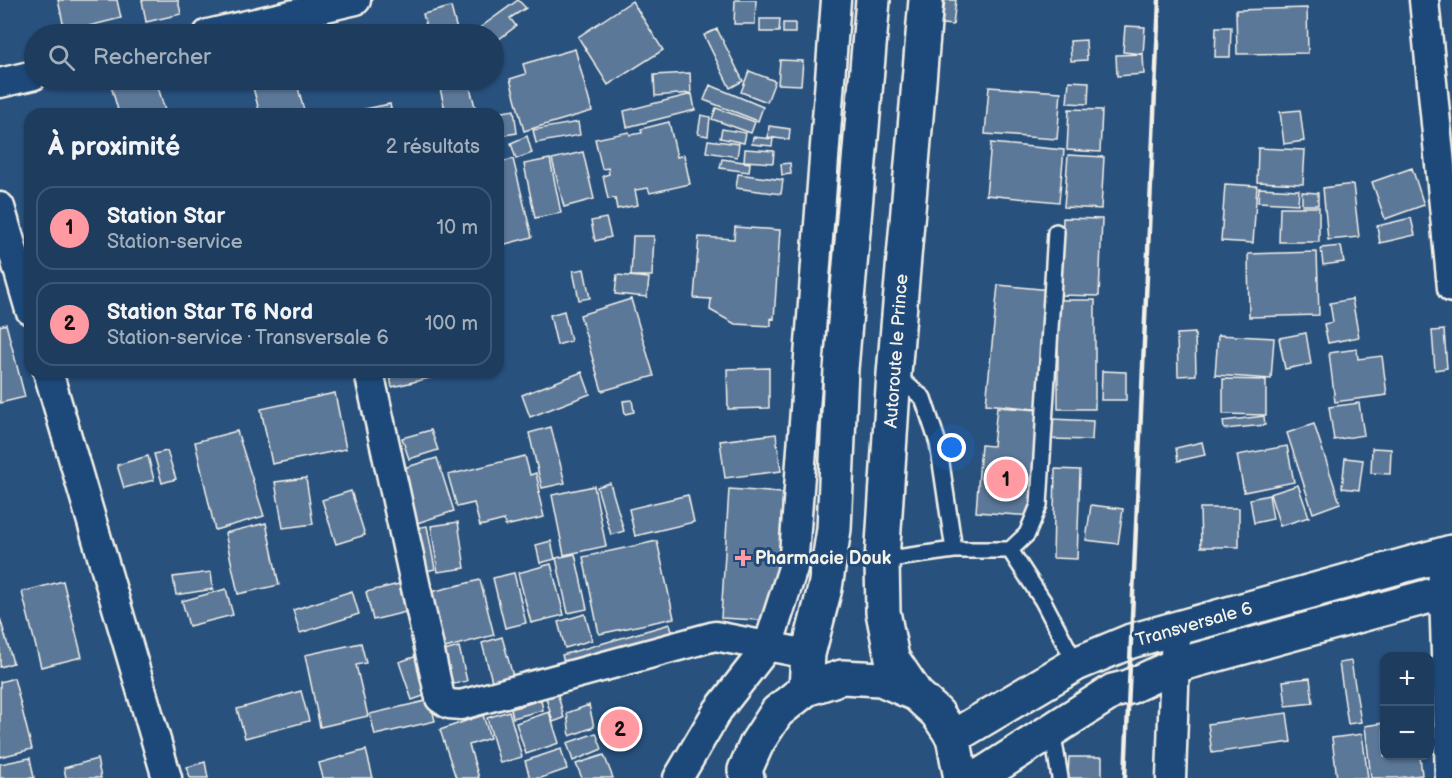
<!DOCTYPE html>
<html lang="fr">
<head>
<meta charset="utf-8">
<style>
  body { margin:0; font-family:"Balsamiq Sans",sans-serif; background:#2b4867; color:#f1f3f6 }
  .controls { position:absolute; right:18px; bottom:18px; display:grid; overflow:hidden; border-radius:12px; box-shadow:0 2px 4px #0004 }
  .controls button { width:54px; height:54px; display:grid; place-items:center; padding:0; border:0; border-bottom:2px solid #3c5673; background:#1e3d5e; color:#f1f3f6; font:30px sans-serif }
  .you { position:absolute; left:952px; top:448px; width:21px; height:21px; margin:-15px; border:4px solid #fff; border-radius:50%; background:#1a73e8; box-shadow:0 0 0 9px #1a73e833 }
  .badge { display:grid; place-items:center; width:39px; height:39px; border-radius:50%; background:#ff9aa2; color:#111; font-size:20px; font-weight:700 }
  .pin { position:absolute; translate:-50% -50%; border:3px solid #fff; box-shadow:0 2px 6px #0006 }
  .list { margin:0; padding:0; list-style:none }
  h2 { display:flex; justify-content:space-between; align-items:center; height:78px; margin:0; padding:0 24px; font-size:26px }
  h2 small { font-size:20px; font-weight:400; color:#a1aebc }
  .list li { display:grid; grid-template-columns:39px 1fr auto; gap:18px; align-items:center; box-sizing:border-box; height:84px; margin:0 12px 12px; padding:0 12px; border:2px solid #3c5673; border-radius:18px }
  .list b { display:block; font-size:22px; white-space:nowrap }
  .list p { margin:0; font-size:20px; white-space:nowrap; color:#a1aebc }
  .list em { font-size:20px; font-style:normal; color:#a1aebc }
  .icon { flex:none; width:33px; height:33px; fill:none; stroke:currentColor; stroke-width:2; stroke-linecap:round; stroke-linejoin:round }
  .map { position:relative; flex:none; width:1452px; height:778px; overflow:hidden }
  .search { position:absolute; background:#1e3d5e; box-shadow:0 2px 4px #0004; left:24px; top:24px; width:480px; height:66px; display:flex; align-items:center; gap:15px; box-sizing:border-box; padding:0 21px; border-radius:33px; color:#a1aebc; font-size:22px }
  .panel { position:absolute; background:#1e3d5e; box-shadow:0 2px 4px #0004; left:24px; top:108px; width:480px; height:270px; border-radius:18px }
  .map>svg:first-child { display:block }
</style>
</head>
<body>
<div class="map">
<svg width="1452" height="778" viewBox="0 0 1452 778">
  <rect width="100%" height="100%" fill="#28517e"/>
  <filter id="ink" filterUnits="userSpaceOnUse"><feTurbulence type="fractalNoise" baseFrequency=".0167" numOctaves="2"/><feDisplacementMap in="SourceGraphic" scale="12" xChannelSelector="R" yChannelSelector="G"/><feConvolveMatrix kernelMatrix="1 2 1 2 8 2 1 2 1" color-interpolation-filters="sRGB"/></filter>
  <g filter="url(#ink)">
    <path fill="#5b7899" stroke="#f4f1e8" stroke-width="1.5" d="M58,0H117L121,18L65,32Z
      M142,0H178L181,14L146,22Z
      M518,0L526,8L510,18L516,26L494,43V34H476L474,32Z
      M735,0H756L755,24H734Z
      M945,0H956L953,25L942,24Z
      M632,1L663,50L608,85L578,37Z
      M451,7L458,34H428L423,14Z
      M1307,8L1308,53L1237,54L1236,10Z
      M760,19H780L779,32H760Z
      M783,23H795V33H783Z
      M1125,26L1145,27L1143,54L1123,52Z
      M1216,27H1231L1230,57H1215Z
      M717,29L743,81L730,88L704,35Z
      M1086,40L1087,60L1071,61L1070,41Z
      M575,49L592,111L524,131L510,79L526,74L523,64Z
      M1143,54L1144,74L1117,76L1116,55Z
      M780,60L803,61L801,85L778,84Z
      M749,71L775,81L767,102L741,92Z
      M690,73L691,93L655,96L654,75Z
      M131,80H156L166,114H103L118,110L111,86Z
      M251,80H296L305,114H260Z
      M438,80H468L477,114H446Z
      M1069,81L1089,82L1088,104L1067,103Z
      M710,85L763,107L758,121L704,100Z
      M989,87L1061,92L1057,139L985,134Z
      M692,94L695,110L627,127L624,111Z
      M390,104L392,114H361L360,110Z
      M716,108L755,122L751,133L712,119Z
      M1069,109L1102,110L1100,152L1067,150Z
      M514,110L517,133L498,136V114H491Z
      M1300,110L1304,141L1284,144L1280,112Z
      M701,115L710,117L708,136L698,134Z
      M578,122L580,135L536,143L533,130Z
      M669,122L677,157L684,155L690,184L650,193L648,188L635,190L638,205L617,209L615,198L608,199L603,176L609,174L608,168L602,169L595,139L629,132L630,135L642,133L641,129Z
      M769,126L790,129L789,140L768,137Z
      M722,129L746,133L744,143L720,138Z
      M527,136L532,153L516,159L511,143Z
      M753,137L773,139L772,146L752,144Z
      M708,140L739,144L737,157L706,152Z
      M991,143L1064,150L1059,202L986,195Z
      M1258,148L1305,150L1303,184L1257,182Z
      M745,149L774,151L773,163L744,161Z
      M583,152L594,199L564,207L552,159Z
      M1068,155L1104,157L1101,209L1064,207Z
      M513,159L532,237L498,246V163Z
      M550,159L561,213L535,218L524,164Z
      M722,159L750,163L749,172L720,168Z
      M790,163L791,174L782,175L781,164Z
      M1412,168L1424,205L1385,219L1372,182Z
      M738,174L783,180L781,194L736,188Z
      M1225,184L1257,186L1253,243L1221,241Z
      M1353,184L1359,237L1328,240L1323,188Z
      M1259,188L1299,190L1298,204L1258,202Z
      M1302,192L1318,193V205H1302Z
      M1280,207H1319V242H1279Z
      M606,218L611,237L595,241L591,221Z
      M1063,218L1102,219L1099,296L1060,295Z
      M1411,218L1415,235L1380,243L1377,226Z
      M735,227L780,230L774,319L771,318V326L735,324L710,310L711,299L694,298L699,237L734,239Z
      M633,236H654L652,276H631Z
      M1341,246L1344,262L1323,265L1321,248Z
      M1317,252L1319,315L1249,317L1248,254Z
      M584,269L590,298L579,300L573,271Z
      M617,275L649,278L647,297L615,294Z
      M998,285L1050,290L1038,409L986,404Z
      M631,299L654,376L602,391L580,315Z
      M1352,299L1359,337L1328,343L1324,324L1333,322L1330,303Z
      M1058,300H1095V409H1058Z
      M564,311L571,341L557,345L550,315Z
      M6,324L25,397L0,403V326Z
      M1444,330L1447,368L1435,370L1432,331Z
      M1195,333L1196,375L1178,376L1177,334Z
      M1306,333L1311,364L1285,369L1279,338Z
      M1218,335L1274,338L1271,379L1215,375Z
      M1357,349L1358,359L1382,356L1387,395L1335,402L1329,353Z
      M769,368V408L728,409L727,369Z
      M1102,371L1126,372V400H1101Z
      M389,372H455L392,387Z
      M582,372L590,394L530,417L522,395Z
      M1223,379L1266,380V415L1223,414Z
      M335,393L346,449L272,464L261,409Z
      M632,400L634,412L625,414L623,401Z
      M1359,403L1364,435L1334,440L1329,407Z
      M997,407L1039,410L1032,516L976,512L981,445L993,446Z
      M1264,416L1265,425L1224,429L1223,421Z
      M1052,419L1093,421L1092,440L1051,439Z
      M1314,424L1340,503L1313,513L1287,433Z
      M551,427L565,483L542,488L529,433Z
      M431,430L438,450L409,459L402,438Z
      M237,431L264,516L215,530L195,442Z
      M776,434L781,471L725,478L720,441Z
      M1202,442L1205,455L1178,461L1176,448Z
      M1287,446L1294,482L1244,492L1237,455Z
      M1372,448L1391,449L1390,474L1371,473Z
      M167,451L176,479L162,483L154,454Z
      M148,456L154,480L124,488L117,465Z
      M525,456L530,475L536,473L540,492H538L544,517L505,526L504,520L480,526L474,503L457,507L448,475Z
      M437,458L454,511L414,524L397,470Z
      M1345,458L1363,460L1359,490L1342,488Z
      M1055,469L1080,470L1077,559L1053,558Z
      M306,478L313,524L283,528L275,482Z
      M610,483L624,531L611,535L597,487Z
      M1298,485L1309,517L1280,526L1270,494Z
      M594,486L606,546L564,555L552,495Z
      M729,489L783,493L774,621L721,618Z
      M351,491L365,535L336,544L322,500Z
      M688,495L694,522L635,536L629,509Z
      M1269,495L1273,519L1254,523L1250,499Z
      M1091,505L1123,509L1118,544L1086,540Z
      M1200,508H1239V547H1201Z
      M458,522L465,568L438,572L431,526Z
      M266,523L279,585L238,594L225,533Z
      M427,526L435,569L422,572L415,528Z
      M551,541L555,559L540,563L536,545Z
      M657,541L674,618L599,634L583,557Z
      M575,554L587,609L568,613L556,558Z
      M551,564L564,615L531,623L518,573Z
      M211,572L213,589L176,595L173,577Z
      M514,573L526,623L505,628L493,578Z
      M480,580L494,635L441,649L427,593Z
      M63,581L82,657L41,667L22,592Z
      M399,584L406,612L373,620L366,592Z
      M226,589L233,615L189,626L182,601Z
      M352,591L359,614L300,633L293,610Z
      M585,614L592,640L565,648L558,622Z
      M0,618L13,663L0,667Z
      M670,624L675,643L567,673L562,655Z
      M502,637L514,680L493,685L482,643Z
      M361,643L366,663L356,665L368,716L320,727L305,655Z
      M459,647L467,681L445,686L437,653Z
      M420,655L432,693L412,700L399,662Z
      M1351,661L1361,722L1348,724L1339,663Z
      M14,678L32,749L0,757V682Z
      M1310,678L1313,703L1286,706L1283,681Z
      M301,691L309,721L245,738L237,709Z
      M558,695L564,718L553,722L546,698Z
      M430,700L435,721L375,735L370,714Z
      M541,700L543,710L513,718L511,709Z
      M589,705L594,727L570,736L567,713Z
      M509,711L522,757L500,763L487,718Z
      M549,712L559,743L526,754L516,723Z
      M1287,713L1291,742L1212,753L1208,724Z
      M483,715L490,738L469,745L479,778H456L440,730Z
      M1384,723V756H1420L1422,775L1397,778H1371L1365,726Z
      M596,733L602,749L573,761L567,743Z
      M1362,734L1368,778H1337L1332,738Z
      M561,749L567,769L541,778H530L525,761Z
      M366,750L373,778H323L319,763Z
      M604,755L613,778H582L576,764Z
      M1069,757H1102V778H1068Z
      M30,758L34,778H0V764Z
      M97,759L101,778H66L64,768Z
      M205,762L208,778H190L187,767Z"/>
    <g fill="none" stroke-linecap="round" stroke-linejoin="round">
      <g stroke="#f4f1e8" stroke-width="20">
        <path id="service" d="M1056,232L1039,505L1027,534L1010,550L1043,601L1076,664
          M895,375L923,398L938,443L954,550
          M882,560L954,550H1010
          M1052,730L1060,778"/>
      </g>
      <g stroke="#f4f1e8" stroke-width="33">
        <path id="minor" d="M1424,0L1452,288
          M208,34L356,0
          M0,83L34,75
          M0,207L30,310
          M48,372L167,778
          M369,372L440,698L449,704L461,705L715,636L808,654
          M1441,555L1444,592L1450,778
          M678,778L718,710L768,646L793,568L836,0
          M1171,778L1176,627"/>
      </g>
      <g stroke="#f4f1e8" stroke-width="38">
        <path id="secondary" d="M953,737L1076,664L1131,641L1452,552
          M977,778L1113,691L1129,687L1174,666L1452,590"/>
      </g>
      <g stroke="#f4f1e8" stroke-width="38">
        <path id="primary" d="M806,689L808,654L825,588L834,529L841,369L873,0
          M916,694L892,658L883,612L882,560L894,374L926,0
          M747,778L745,770L757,743L777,712L806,689L842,677L881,679L916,694L937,713L953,737L961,778"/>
      </g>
      <use href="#service" stroke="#1f4a7a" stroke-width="15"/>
      <use href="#minor" stroke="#1f4a7a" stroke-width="28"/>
      <use href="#secondary" stroke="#1f4a7a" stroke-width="33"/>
      <use href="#primary" stroke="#1f4a7a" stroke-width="33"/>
      <path stroke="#f4f1e8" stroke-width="4.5" d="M1125,778L1159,0"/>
    </g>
  </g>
  <path fill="#ff9aa2" stroke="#1f4a7a" stroke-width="2" d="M740 549h6v6h6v6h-6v6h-6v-6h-6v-6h6z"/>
  <g text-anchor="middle" stroke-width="6" stroke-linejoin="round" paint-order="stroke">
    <g font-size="18" fill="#f4f1e8" stroke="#1f4a7a">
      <text transform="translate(896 351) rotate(-86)" y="6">Autoroute le Prince</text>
      <text transform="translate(1194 624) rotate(-16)" y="6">Transversale 6</text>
    </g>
    <g font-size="18" font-weight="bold" fill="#f4f1e8" stroke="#1f4a7a" text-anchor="start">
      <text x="755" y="564">Pharmacie Douk</text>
    </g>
  </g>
</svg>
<div class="controls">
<button>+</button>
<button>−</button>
</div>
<div class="you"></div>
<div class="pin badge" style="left:1006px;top:479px">1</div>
<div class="pin badge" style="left:620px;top:729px">2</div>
<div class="search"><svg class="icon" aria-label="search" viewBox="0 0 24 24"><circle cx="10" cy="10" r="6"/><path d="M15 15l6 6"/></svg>Rechercher</div>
<section class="panel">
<h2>À proximité<small>2 résultats</small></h2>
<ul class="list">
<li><span class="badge">1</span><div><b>Station Star</b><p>Station-service</p></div><em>10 m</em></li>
<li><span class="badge">2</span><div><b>Station Star T6 Nord</b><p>Station-service · Transversale 6</p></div><em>100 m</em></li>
</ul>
</section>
</div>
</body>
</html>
